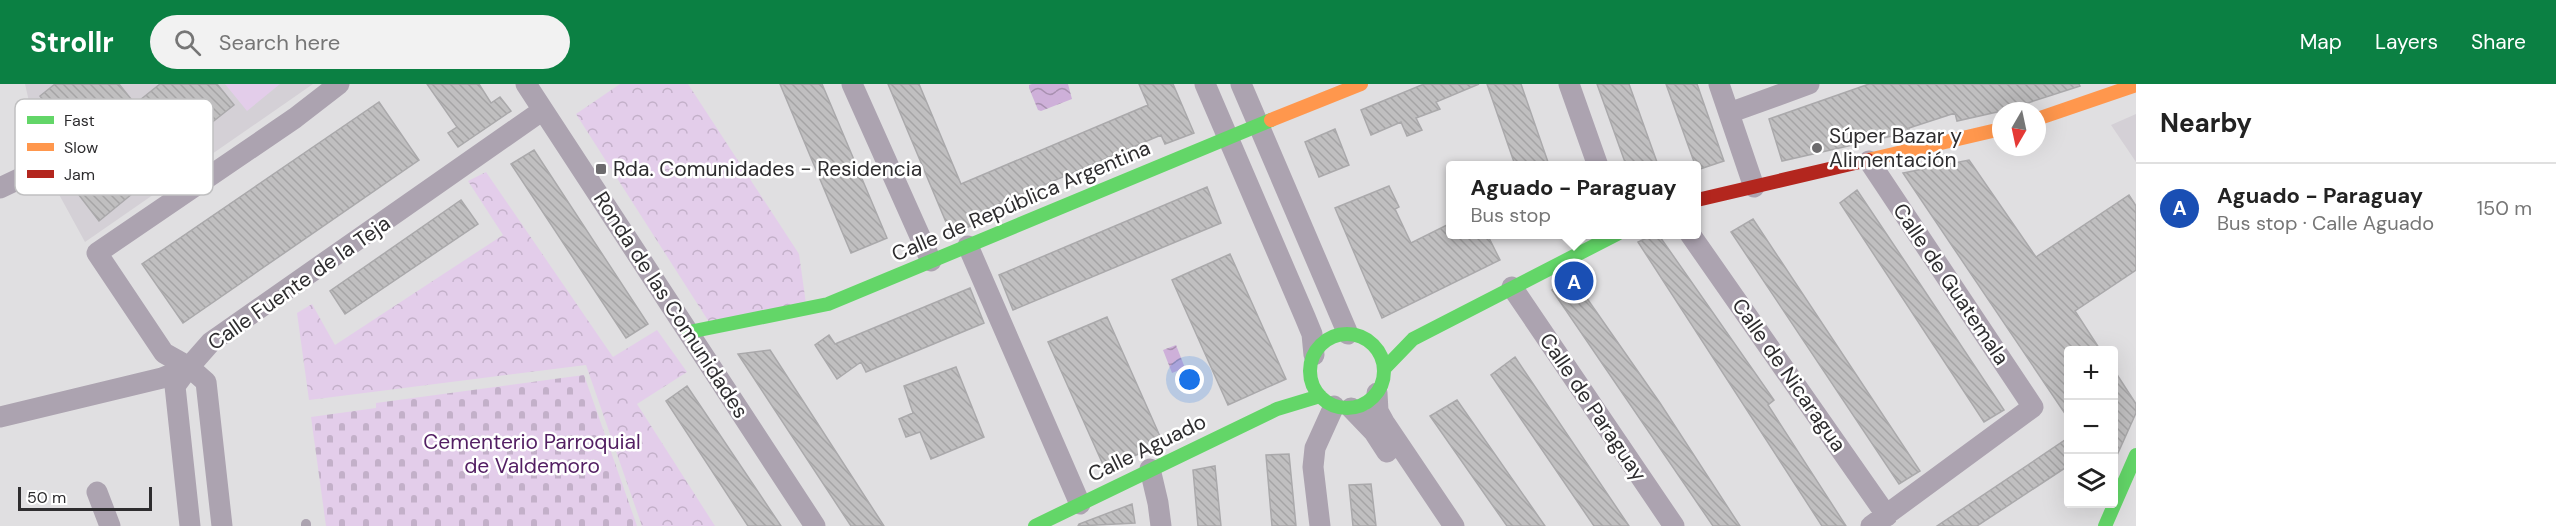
<!DOCTYPE html>
<html lang="en">
<head>
<meta charset="utf-8">
<style>
  body { margin:0; font-family:"DM Sans",sans-serif; background:#f2f2f2; color:#222 }
  .controls { position:absolute; right:18px; bottom:18px; display:grid; overflow:hidden; border-radius:6px; box-shadow:0 6px 24px #0002 }
  .controls button { width:54px; height:54px; display:grid; place-items:center; padding:0; border:0; border-bottom:2px solid #e0e0e0; background:#fff; color:#222; font:30px sans-serif }
  .compass { position:absolute; left:1992px; top:18px; width:54px; height:54px; border-radius:50%; background:#fff; box-shadow:0 6px 24px #0002; rotate:189deg }
  .scale { position:absolute; left:18px; bottom:15px; width:134px; box-sizing:border-box; padding-left:6px; border:3px solid #2e2d2f; border-top:0; font-size:16px; line-height:21px; white-space:nowrap; color:#2e2d2f; -webkit-text-stroke:4px #fff; paint-order:stroke }
  .you { position:absolute; left:1190px; top:296px; width:21px; height:21px; margin:-15px; border:4px solid #fff; border-radius:50%; background:#1a73e8; box-shadow:0 0 0 9px #1a73e833 }
  .badge { display:grid; place-items:center; width:39px; height:39px; border-radius:50%; background:#0b8043; color:#fff; font-size:20px; font-weight:700 }
  .pin { position:absolute; translate:-50% -50%; border:3px solid #fff; box-shadow:0 2px 6px #0006 }
  .popup { position:absolute; left:1446px; top:77px; width:255px; height:78px; box-sizing:border-box; display:grid; place-content:center; border-radius:6px; background:#fff; filter:drop-shadow(0 2px 4px #0005); font-size:20px; white-space:nowrap; color:#767676 }
  .popup b { font-size:22px; color:#222 }
  .popup::after { content:''; position:absolute; left:50%; top:100%; margin-left:-12px; border:12px solid transparent; border-top-color:#fff }
  .list { margin:0; padding:0; list-style:none }
  h2 { display:flex; justify-content:space-between; align-items:center; height:78px; margin:0; padding:0 24px; font-size:26px }
  h2 small { font-size:20px; font-weight:400; color:#767676 }
  .list li { display:grid; grid-template-columns:39px 1fr auto; gap:18px; align-items:center; box-sizing:border-box; height:90px; padding:0 24px; border-top:2px solid #e0e0e0 }
  .list b { display:block; font-size:22px; white-space:nowrap }
  .list p { margin:0; font-size:20px; white-space:nowrap; color:#767676 }
  .list em { font-size:20px; font-style:normal; color:#767676 }
  .icon { flex:none; width:33px; height:33px; fill:none; stroke:currentColor; stroke-width:2; stroke-linecap:round; stroke-linejoin:round }
  .map { position:relative; flex:none; width:2136px; height:442px; overflow:hidden }
  header { display:flex; align-items:center; gap:36px; box-sizing:border-box; height:84px; padding:0 30px; background:#0b8043; color:#fff }
  header strong { font-size:28px }
  nav { display:flex; gap:33px; margin-inline-start:auto; font-size:21px }
  .search { width:420px; height:54px; background:#f2f2f2; display:flex; align-items:center; gap:15px; box-sizing:border-box; padding:0 21px; border-radius:33px; color:#767676; font-size:22px }
  main { display:flex }
  aside { flex:1; background:#fff }
  .map>svg:first-child { display:block }
</style>
</head>
<body>
<header>
<strong>Strollr</strong>
<div class="search"><svg class="icon" aria-label="search" viewBox="0 0 24 24"><circle cx="10" cy="10" r="6"/><path d="M15 15l6 6"/></svg>Search here</div>
<nav><a>Map</a><a>Layers</a><a>Share</a></nav>
</header>
<main>
<div class="map">
<svg width="2136" height="442" viewBox="0 0 2136 442">
  <defs>
    <pattern id="cemetery-stones" width="16" height="16" patternUnits="userSpaceOnUse" patternTransform="scale(1.5)"><rect width="16" height="16" fill="#e3cdea"/><path d="M2 7V4a2 2 0 0 1 4 0v3zM10 15v-3a2 2 0 0 1 4 0v3z" fill="#c3b0c9"/></pattern>
    <pattern id="park-crowns" width="20" height="18" patternUnits="userSpaceOnUse" patternTransform="scale(1.5)"><rect width="20" height="18" fill="#e3cdea"/><path d="M2 6a3 3 0 1 1 6 0M12 15a3 3 0 1 1 6 0" fill="none" stroke="#c3b0c9"/></pattern>
    <pattern id="water-waves" width="16" height="10" patternUnits="userSpaceOnUse" patternTransform="scale(1.5)"><rect width="16" height="10" fill="#ceb0d9"/><path d="M0 5q4-4 8 0t8 0" fill="none" stroke="#a890b0"/></pattern>
    <pattern id="building-back-hatch" width="6" height="6" patternUnits="userSpaceOnUse" patternTransform="scale(1.5)"><rect width="6" height="6" fill="#c0bfc0"/><path d="M-1 5l2 2M0 0l6 6M5-1l2 2" fill="none" stroke="#a5a4a5"/></pattern>
  </defs>
  <rect width="100%" height="100%" fill="#e0dfe1"/>
  <path fill="#d4d0d6" d="M25,0H313L85,158L44,83Z
    M2136,30V78L2111,41Z"/>
  <path fill="url(#cemetery-stones)" d="M584,291L637,442H326L311,333L376,324V319Z"/>
  <path fill="url(#park-crowns)" d="M620,0H688L799,170L806,220L709,238L576,30Z
    M486,88L613,273L657,246L687,288L637,320L715,442H642L586,281L309,316L297,229L312,220L335,261L503,151L468,97Z"/>
  <path fill="#e3cdea" d="M225,0H280L247,27Z"/>
  <path fill="url(#water-waves)" d="M1032,0H1068L1072,15L1041,27L1038,26L1029,4V1Z
    M1176,261L1185,284L1172,289L1163,266Z"/>
  <path fill="url(#building-back-hatch)" stroke="#aaa9ab" stroke-width="1.5" d="M55,0H119L135,20L160,0H217L234,21L128,105L132,110L99,137L69,98L107,67L82,36L68,47L40,12Z
    M427,0H479L491,19L500,13L511,27L458,63L448,49L457,43Z
    M780,0H822L887,154L851,169Z
    M888,0H919L961,100L1148,21L1139,0H1173L1194,49L1165,60L1161,51L974,131L978,139L951,150Z
    M1424,0H1479L1436,18L1440,25L1416,34L1422,46L1407,52L1401,38L1371,51L1361,26Z
    M1487,0H1521L1549,81H1515Z
    M1597,0H1629L1658,81H1626Z
    M1666,0H1697L1724,77L1697,86Z
    M1869,0H2079L2080,2L2006,26L1957,37L1955,29L1909,44L1910,48L1782,77L1769,35Z
    M379,18L419,76L183,239L142,180Z
    M1335,45L1349,81L1319,93L1305,58Z
    M534,66L648,240L626,254L511,80Z
    M1969,76L2036,173L2129,111L2136,122V186L2075,227L2101,267H2068V334L1903,89Z
    M1389,102L1399,123L1395,125L1411,159L1451,139V150H1487L1500,176L1382,234L1335,124Z
    M1207,103L1221,139L1013,226L999,191Z
    M1857,106L1920,200L2004,326L1984,338L1840,119Z
    M461,116L478,140L345,230L330,207Z
    M1753,135L1920,387L1899,400L1731,148Z
    M1655,150H1658L1774,316L1768,321L1846,442H1822L1638,158Z
    M1230,170L1286,295L1228,321L1172,196Z
    M1572,193L1660,319L1740,442H1713L1552,206Z
    M970,204L984,239L866,288L861,278L837,295L815,261L829,251L835,260Z
    M1107,233L1163,359L1105,385L1048,258Z
    M770,266L884,442H851L738,270Z
    M1515,273L1629,442H1594L1491,291Z
    M956,283L984,353L931,375L920,348L906,353L899,335L913,329L904,302Z
    M2114,286L2136,320V329L2114,378Z
    M687,302L781,442H748L666,317Z
    M1457,316L1545,442H1507L1430,332Z
    M2068,354V382L1977,442H1937Z
    M1289,370L1296,442H1272L1266,371Z
    M1215,382L1221,442H1198L1193,386Z
    M1371,400L1376,442H1353L1349,401Z
    M1132,420L1135,439L1078,442L1079,440Z"/>
  <g fill="none" stroke-linecap="round" stroke-linejoin="round">
    <path stroke="#aca3b0" stroke-width="10" d="M306,440V442"/>
    <path stroke="#aca3b0" stroke-width="21" d="M526,0L815,442
      M852,0L931,177
      M1205,0L1305,233L1312,250L1314,271
      M1241,0L1348,250
      M1569,0L1598,82
      M1719,0L1754,103
      M1729,29L1809,0
      M1869,77L2033,323L1871,442
      M0,104L44,83
      M1690,150L1887,432
      M968,162L1080,420
      M1512,203L1674,442
      M189,283L164,269L97,169L295,34L339,0
      M1377,309L1378,327L1384,338L1454,442
      M1351,324L1374,348L1387,368
      M0,333L162,294L189,283L211,258L543,26
      M1150,385L1158,419L1161,442
      M97,408L110,442
      M190,442L175,302L189,283L206,298L222,442
      M1320,442L1313,383L1315,364L1334,322"/>
    <path stroke="#63d668" stroke-width="14" d="M689,248L828,220L1271,36
      M1310 287a37 37 0 1 1 74 0a37 37 0 1 1-74 0Z
      M1384,285L1413,255L1617,150
      M1035,442L1277,325L1320,312
      M2105,442L2136,371"/>
    <path stroke="#ff974d" stroke-width="14" d="M2037,35L2136,1
      M1271,36L1361,0
      M1868,76L2001,45"/>
    <path stroke="#b3261e" stroke-width="14" d="M1697,116L1868,76"/>
  </g>
  <g fill="#6c6b6d" stroke="#fff" stroke-width="2">
    <circle cx="1817" cy="64" r="6"/>
    <rect x="595" y="79" width="12" height="12" rx="3"/>
  </g>
  <g text-anchor="middle" stroke-width="5" stroke-linejoin="round" paint-order="stroke">
    <g font-size="21" fill="#2e2d2f" stroke="#fff" text-anchor="start">
      <text x="1829" y="59">Súper Bazar y<tspan x="1829" dy="24">Alimentación</tspan></text>
      <text x="613" y="92">Rda. Comunidades - Residencia</text>
    </g>
    <g font-size="21" fill="#2e2d2f" stroke="#fff">
      <text transform="translate(1021 117) rotate(-23)" y="7">Calle de República Argentina</text>
      <text transform="translate(299 199) rotate(-35)" y="7">Calle Fuente de la Teja</text>
      <text transform="translate(1951 200) rotate(56)" y="7">Calle de Guatemala</text>
      <text transform="translate(671 221) rotate(57)" y="7">Ronda de las Comunidades</text>
      <text transform="translate(1789 291) rotate(55)" y="7">Calle de Nicaragua</text>
      <text transform="translate(1593 323) rotate(56)" y="7">Calle de Paraguay</text>
      <text transform="translate(1147 364) rotate(-26)" y="7">Calle Aguado</text>
    </g>
    <g font-size="21" fill="#531f63" stroke="#fff">
      <text x="532" y="365">Cementerio Parroquial<tspan x="532" dy="24">de Valdemoro</tspan></text>
    </g>
  </g>
  <rect x="15" y="15" width="198" height="96" rx="9" fill="#fff" stroke="#c0c0c1" stroke-width="1.5"/>
  <rect x="27" y="32" width="27" height="8" fill="#63d668"/>
  <rect x="27" y="59" width="27" height="8" fill="#ff974d"/>
  <rect x="27" y="86" width="27" height="8" fill="#b3261e"/>
  <g font-size="16" fill="#2e2d2f">
    <text x="64" y="42">Fast</text>
    <text x="64" y="69">Slow</text>
    <text x="64" y="96">Jam</text>
  </g>
</svg>
<div class="controls">
<button>+</button>
<button>−</button>
<button><svg class="icon" aria-label="layers" viewBox="0 0 24 24"><path d="M12 4l9 5-9 5-9-5zM3 14l9 5 9-5"/></svg></button>
</div>
<svg class="compass" viewBox="-18 -18 36 36"><path d="M0-13l5 13h-10z" fill="#e53935"/><path d="M0 13l5-13h-10z" fill="#767676"/></svg>
<div class="scale">50 m</div>
<div class="you"></div>
<div class="pin badge" style="left:1574px;top:197px;background:#1a4fb4">A</div>
<div class="popup"><b>Aguado - Paraguay</b>Bus stop</div>
</div>
<aside>
<h2>Nearby<small></small></h2>
<ul class="list">
<li><span class="badge" style="background:#1a4fb4">A</span><div><b>Aguado - Paraguay</b><p>Bus stop · Calle Aguado</p></div><em>150 m</em></li>
</ul>
</aside>
</main>
</body>
</html>
